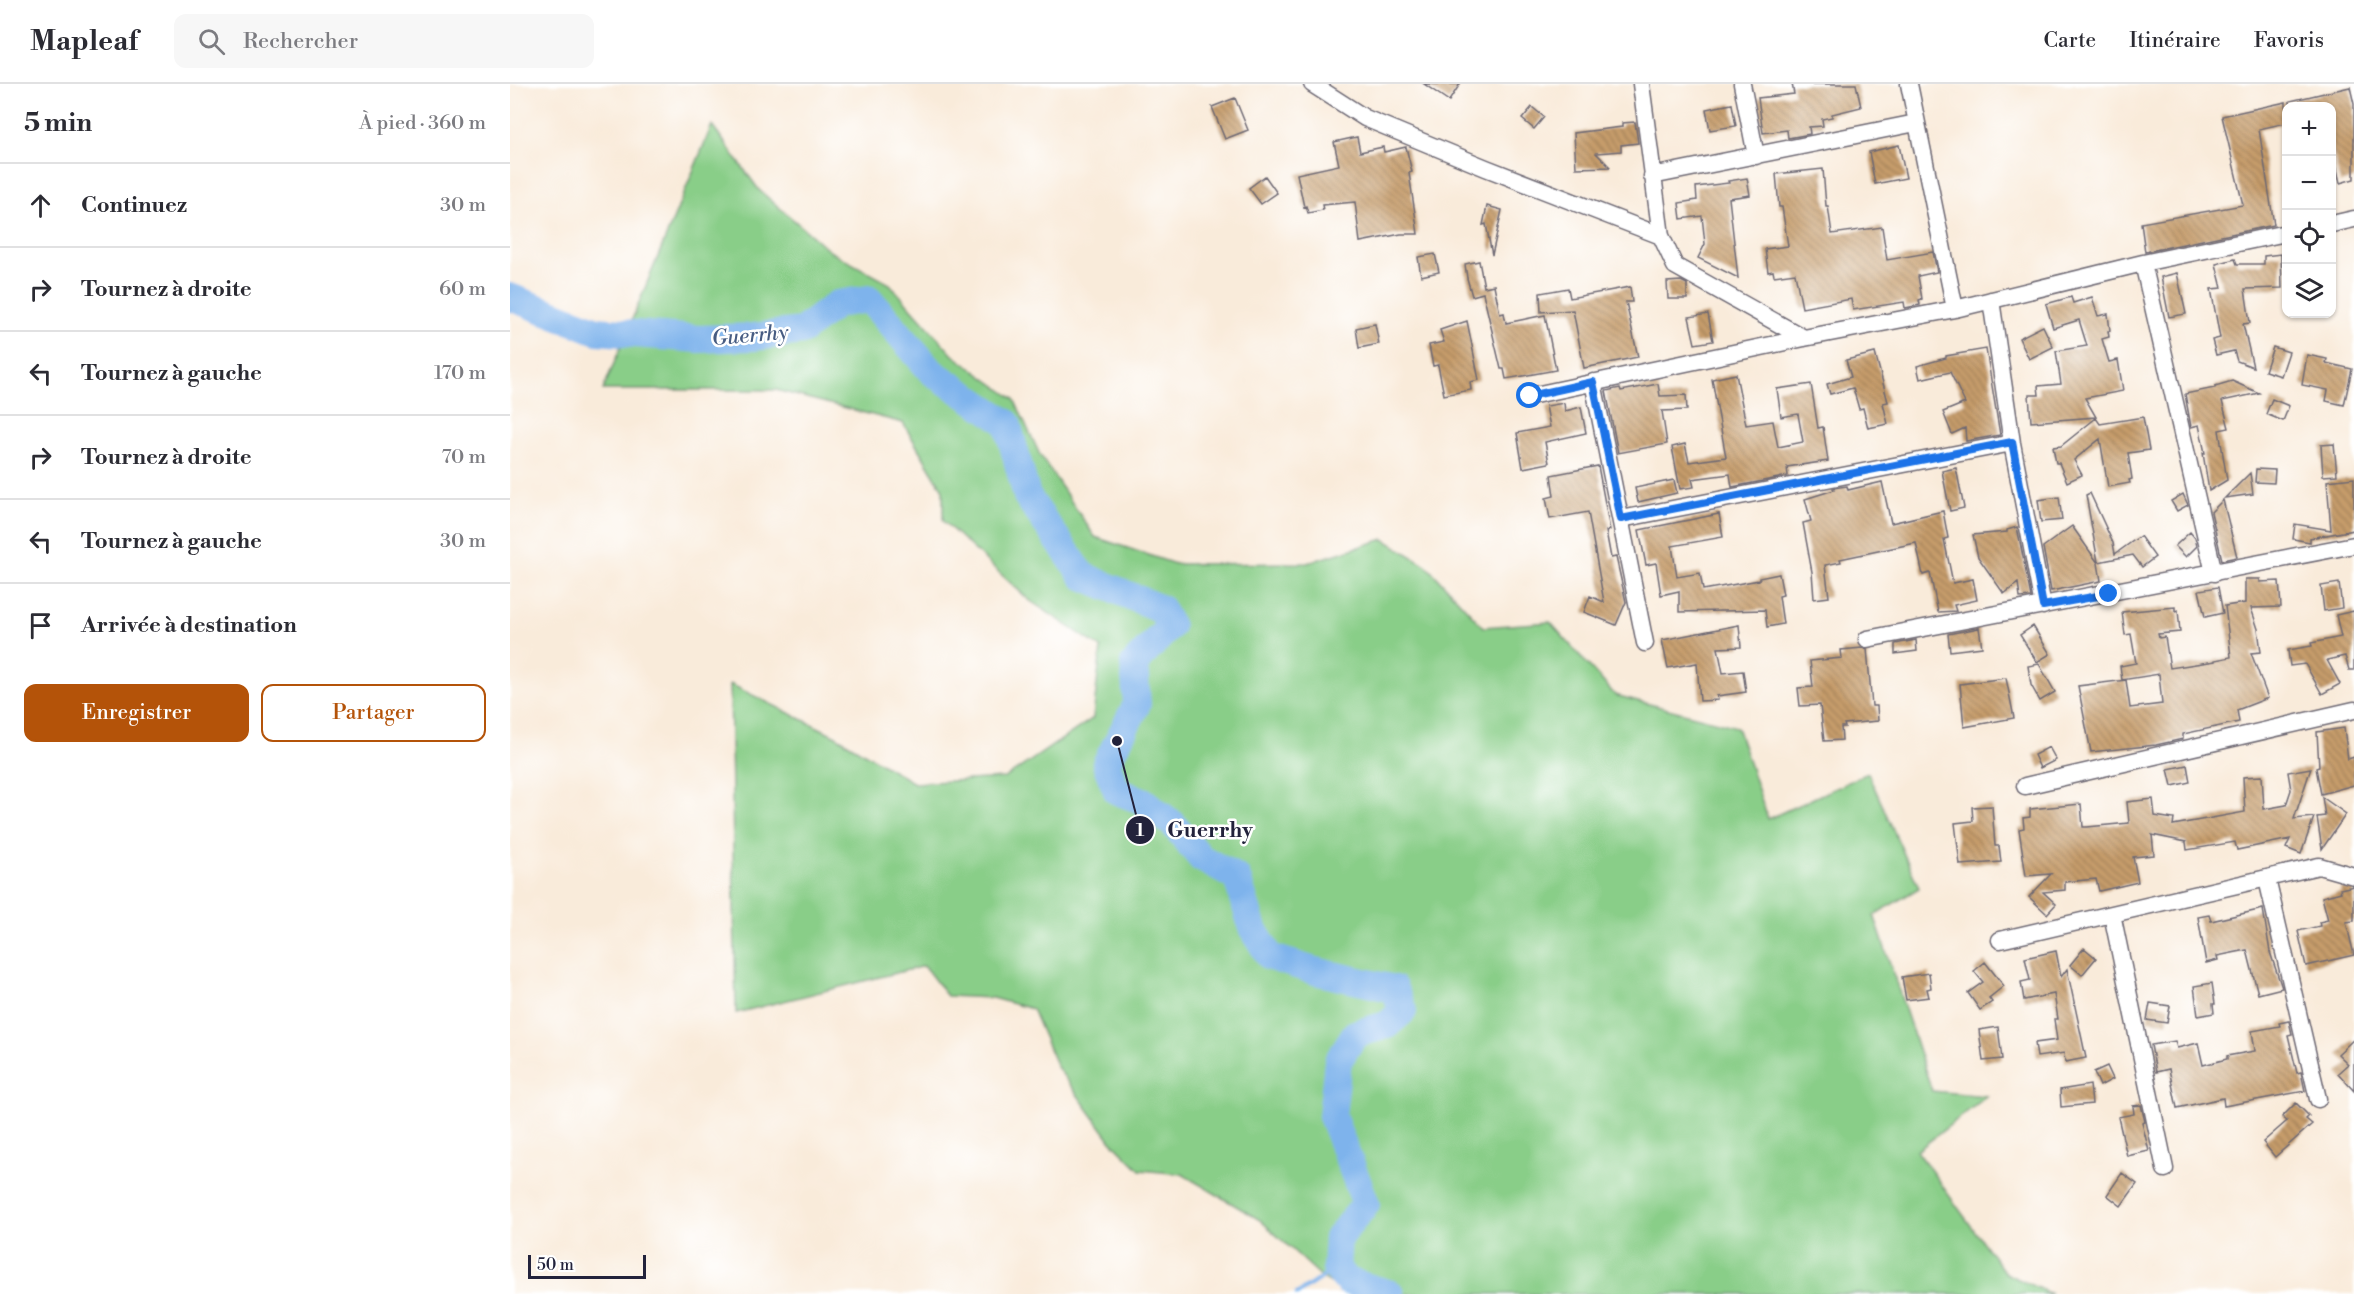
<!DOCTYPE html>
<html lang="fr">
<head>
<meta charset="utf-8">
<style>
  body { margin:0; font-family:"Libre Bodoni",serif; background:#f7f7f7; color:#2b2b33 }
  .controls { position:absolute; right:18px; top:18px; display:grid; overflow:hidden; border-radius:12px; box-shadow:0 2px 4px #0004 }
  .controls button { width:54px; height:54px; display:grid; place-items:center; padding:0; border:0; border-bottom:2px solid #e1e1e2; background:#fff; color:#2b2b33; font:30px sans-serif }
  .scale { position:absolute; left:18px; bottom:15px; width:118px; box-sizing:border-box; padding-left:6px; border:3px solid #22223b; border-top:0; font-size:16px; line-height:21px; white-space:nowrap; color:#22223b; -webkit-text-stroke:4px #fff; paint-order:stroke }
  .stop { position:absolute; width:18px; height:18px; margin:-14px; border:4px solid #1a73e8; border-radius:50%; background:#fff }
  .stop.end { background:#1a73e8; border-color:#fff; box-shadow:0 2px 6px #0008 }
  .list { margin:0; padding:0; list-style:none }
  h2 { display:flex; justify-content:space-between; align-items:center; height:78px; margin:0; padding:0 24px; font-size:26px }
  h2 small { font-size:20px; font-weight:400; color:#7c7c81 }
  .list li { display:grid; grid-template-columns:39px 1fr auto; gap:18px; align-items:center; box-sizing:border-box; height:84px; padding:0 24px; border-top:2px solid #e1e1e2 }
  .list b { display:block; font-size:22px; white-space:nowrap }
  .list em { font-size:20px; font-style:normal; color:#7c7c81 }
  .actions { display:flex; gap:12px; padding:18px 24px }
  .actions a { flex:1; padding:14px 0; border:2px solid #b45309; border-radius:12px; text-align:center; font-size:21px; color:#b45309 }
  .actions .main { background:#b45309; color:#fff }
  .icon { flex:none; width:33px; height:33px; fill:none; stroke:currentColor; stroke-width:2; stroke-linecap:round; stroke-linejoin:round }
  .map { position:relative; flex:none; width:1844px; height:1210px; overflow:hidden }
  header { display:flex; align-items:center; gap:36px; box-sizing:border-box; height:84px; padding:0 30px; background:#fff; border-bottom:2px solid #e1e1e2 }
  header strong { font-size:28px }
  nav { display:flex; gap:33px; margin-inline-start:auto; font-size:21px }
  .search { width:420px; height:54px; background:#f7f7f7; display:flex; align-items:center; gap:15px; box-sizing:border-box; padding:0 21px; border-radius:12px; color:#7c7c81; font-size:22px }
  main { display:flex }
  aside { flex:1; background:#fff }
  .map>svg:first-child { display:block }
</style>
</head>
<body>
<header>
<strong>Mapleaf</strong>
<div class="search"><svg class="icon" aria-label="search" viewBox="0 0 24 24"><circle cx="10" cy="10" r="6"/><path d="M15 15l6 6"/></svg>Rechercher</div>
<nav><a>Carte</a><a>Itinéraire</a><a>Favoris</a></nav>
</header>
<main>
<aside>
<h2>5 min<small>À pied · 360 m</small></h2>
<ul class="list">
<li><svg class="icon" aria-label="ahead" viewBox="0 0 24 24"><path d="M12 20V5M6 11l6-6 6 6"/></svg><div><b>Continuez</b></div><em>30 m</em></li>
<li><svg class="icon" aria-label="right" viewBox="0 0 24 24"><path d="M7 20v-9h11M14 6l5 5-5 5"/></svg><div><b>Tournez à droite</b></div><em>60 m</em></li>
<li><svg class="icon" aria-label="left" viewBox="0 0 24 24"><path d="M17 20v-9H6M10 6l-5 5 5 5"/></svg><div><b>Tournez à gauche</b></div><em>170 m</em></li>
<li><svg class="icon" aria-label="right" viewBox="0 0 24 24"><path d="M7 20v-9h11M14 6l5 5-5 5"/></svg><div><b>Tournez à droite</b></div><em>70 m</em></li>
<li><svg class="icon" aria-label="left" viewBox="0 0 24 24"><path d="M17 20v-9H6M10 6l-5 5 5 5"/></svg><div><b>Tournez à gauche</b></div><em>30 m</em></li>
<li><svg class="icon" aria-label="arrive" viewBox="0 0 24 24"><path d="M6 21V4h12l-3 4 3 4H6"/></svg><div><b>Arrivée à destination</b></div></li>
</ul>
<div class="actions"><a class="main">Enregistrer</a><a>Partager</a></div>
</aside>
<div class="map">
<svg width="1844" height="1210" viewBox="0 0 1844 1210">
  <defs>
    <pattern id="building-back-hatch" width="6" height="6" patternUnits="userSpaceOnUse" patternTransform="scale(1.5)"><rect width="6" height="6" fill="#c69c6a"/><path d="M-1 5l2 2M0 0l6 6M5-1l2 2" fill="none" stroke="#a07f58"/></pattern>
  </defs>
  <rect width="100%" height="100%" fill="#fff"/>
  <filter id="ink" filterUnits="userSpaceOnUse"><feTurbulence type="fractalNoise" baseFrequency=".0167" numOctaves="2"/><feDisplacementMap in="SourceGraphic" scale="12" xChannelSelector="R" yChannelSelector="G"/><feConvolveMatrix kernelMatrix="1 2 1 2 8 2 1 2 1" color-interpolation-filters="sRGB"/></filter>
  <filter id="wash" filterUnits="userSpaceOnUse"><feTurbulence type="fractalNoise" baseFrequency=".008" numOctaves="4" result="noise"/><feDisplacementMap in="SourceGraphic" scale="24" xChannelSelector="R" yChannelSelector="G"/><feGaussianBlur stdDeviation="1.35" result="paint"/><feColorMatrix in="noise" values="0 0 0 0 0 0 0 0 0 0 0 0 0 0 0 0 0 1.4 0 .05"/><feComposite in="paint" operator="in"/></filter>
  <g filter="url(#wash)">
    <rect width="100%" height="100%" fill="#f9ebda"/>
    <path fill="#89ce88" stroke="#567862" stroke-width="1.5" d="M202,41L249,106L321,168L380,200L443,271L504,315L530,371L585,453L665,480L797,479L874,455L916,481L973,543L1040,538L1105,611L1227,643L1258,735L1358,689L1409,804L1364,831L1422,1007L1477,1012L1407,1067L1495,1189L1541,1210H840L814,1195L750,1136L672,1090L630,1086L601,1057L547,983L522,925L482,914L437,912L414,882L226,929L220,600L326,652L404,699L495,694L583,634L591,564L519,516L433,437V406L393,339L266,306H93Z"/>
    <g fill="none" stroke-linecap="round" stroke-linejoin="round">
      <path stroke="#7eb3ec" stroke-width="4.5" d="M0,226L21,223
        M787,1210L826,1184"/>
      <path stroke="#7eb3ec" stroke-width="28" d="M0,213L87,247L189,255L244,253L292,247L327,220L359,215L422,288L497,339L517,412L573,492L651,525L660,542L624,580L627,620L596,680L607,707L633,717L664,741L691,774L727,794L743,845L760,873L805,887L884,905L893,927L877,941L845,950L828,977L822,1032L856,1120L828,1154L826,1184L837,1197L881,1210"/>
    </g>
    <g id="blocks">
      <path fill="url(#building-back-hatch)" d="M914,0H950L939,17Z
        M1282,0H1346L1351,23L1322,30V33L1312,35L1313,42L1299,43L1300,50L1278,54L1277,46L1253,49L1248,14L1284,10Z
        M1840,3L1844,20V95L1830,99L1821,59V22H1780V17Z
        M725,14L738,46L715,55L702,23Z
        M1776,18V39L1749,45L1764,141L1635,168L1631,139L1733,121L1712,32Z
        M1222,20L1226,42L1200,46L1196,25Z
        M1022,23L1034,33L1024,45L1012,35Z
        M1125,38L1128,59L1111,61V67L1086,69L1100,83L1066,84L1064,49L1112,43V39Z
        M847,53L850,68L873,63L874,68L896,63L902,88L899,89L908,150H891L850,158L845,118L812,121L813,126L798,129L796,122L794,123L787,90L829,81L824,58Z
        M1389,61L1396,94L1365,100L1359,68Z
        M1313,85L1316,122H1318L1322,150L1372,143L1377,176L1423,168L1427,188L1408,192L1412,215L1409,216L1410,221L1395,224L1394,218L1343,226L1341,215L1292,224L1285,189L1264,192L1263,187L1258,188L1255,165L1278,162L1272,123H1269L1266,90Z
        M755,92L767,109L751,120L739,104Z
        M1237,94L1240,111L1219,114L1228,194L1188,174L1195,160L1192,132L1171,135L1169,119L1187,116L1186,103L1219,99L1218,97Z
        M977,122L992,126L982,171L976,140L973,141Z
        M925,170L929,188L911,192L908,173Z
        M1771,170L1772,204L1735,205L1740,239L1733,240L1743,283L1727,277L1724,267L1706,271L1702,256L1710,254L1701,205L1712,204L1706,180L1725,175L1727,180H1754V172Z
        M969,177L974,203L984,201L990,230L994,229L996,239L1035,231L1046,286L996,295L994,285H991L973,209L962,212L957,194L955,180Z
        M1667,189L1676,230L1659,233L1651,193Z
        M1171,197L1177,200V215H1158L1157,198Z
        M1120,203L1122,218H1116L1128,273L1074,284L1063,226L1031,228L1030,209L1058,204L1060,214Z
        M1561,213L1563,219L1582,213L1588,232L1598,230L1600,247H1598L1599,253L1592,255L1599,278L1608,276L1613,307L1575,314L1586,333L1521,338L1519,311H1529L1528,302L1551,300L1546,267L1577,262L1569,236L1543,244L1536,220Z
        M1198,230L1203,257L1185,260L1179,233Z
        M957,237L969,296L960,298L961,306L934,311L928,281L923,282L919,261L934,258L930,246Z
        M865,240L869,260L849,264L846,244Z
        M1533,242L1543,263L1519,275L1509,254Z
        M1763,263L1779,268L1771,292L1755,287Z
        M1476,265L1490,351L1456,357L1455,344L1442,350L1433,328L1455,319L1440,288L1410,295L1407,282L1436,274V272Z
        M1365,269L1378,318L1373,319L1378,340L1358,344L1353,324L1349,325L1343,304L1320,310L1317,300L1341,293L1336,276Z
        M1797,271L1817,275L1816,279L1842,285L1834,321L1816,317L1818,306L1792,301Z
        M1226,290L1236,341L1263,337L1268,363L1293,358L1288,330L1271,333L1267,305L1301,300L1308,344L1313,343L1318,377L1277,383L1278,392L1222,403L1220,390L1182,395L1184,403L1170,405L1162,363L1175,360L1179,378L1216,373L1202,295Z
        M1722,297L1749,309L1712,317L1719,344L1709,346L1717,396L1699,407L1693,369H1695L1689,341L1681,343L1675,310L1705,304V302Z
        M1148,300L1150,312L1176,311L1177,326L1152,327L1157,360L1108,369L1096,307L1110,304L1111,307Z
        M1762,315L1779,322L1773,337L1756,330Z
        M1054,319L1055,327L1071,323L1076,349L1035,358L1039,379L1013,384L1007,349L1040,343L1036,322Z
        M1633,333L1639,366L1618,369L1622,395L1619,396L1620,399L1598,403L1590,355L1564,376L1572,391L1557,398L1549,379H1546L1543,363L1551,362L1586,334L1590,340Z
        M1824,360L1827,391L1813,392L1811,361Z
        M1088,382L1100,446L1096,447L1101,474L1106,473L1116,518L1106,541L1074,528L1080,512L1094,518L1078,428L1040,435L1036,414L1044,412L1041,391Z
        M1446,384L1454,424L1440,427L1432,387Z
        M1746,385L1765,386L1764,399L1745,398Z
        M1740,389L1743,410L1715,414Z
        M1844,394V446L1800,454V458L1783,455L1785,440L1821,446L1817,397Z
        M1164,396L1167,409L1128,418L1125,404Z
        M1372,398L1381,439L1433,427L1438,454L1434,455L1443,499L1463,495L1467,516L1444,521L1446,527L1428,528L1420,489L1413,491L1406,459L1330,475L1331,478L1315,481L1319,513L1304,515L1302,488L1293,439L1301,437L1295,415L1324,406L1323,404L1337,402L1338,406Z
        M1580,409L1603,459L1605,470L1630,452L1645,473L1632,483L1623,471L1588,478L1576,411Z
        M1673,410L1678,421L1667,427L1661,417Z
        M1549,413L1552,436L1531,438L1528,416Z
        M1713,416L1727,473L1712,476L1701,428Z
        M1209,430L1213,453L1162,462L1167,493L1190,489L1193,506L1249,496V494L1269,490L1273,511L1269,512L1273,540L1257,543L1255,526L1169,528V507L1151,511L1146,479L1136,481L1129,446Z
        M1562,442L1588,479L1591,497L1541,507L1533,463Z
        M1507,443L1521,513L1510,514L1508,499L1494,510L1468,473L1463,451L1497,448V446Z
        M1680,448L1685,454L1687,462L1676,473L1665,462Z
        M1735,495H1750V498L1769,497L1771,523L1741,524L1748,545L1751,568L1741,569L1758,614L1727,626L1729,638L1673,650V655L1646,661L1581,668L1568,602L1616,596L1620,624L1652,620L1649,590L1612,596L1610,582L1626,579L1621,550L1615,551L1612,528L1665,523V527L1668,526L1670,548L1648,550L1649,554L1655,553L1660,584L1705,577V576L1721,573L1715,522L1735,519Z
        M1829,499L1832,524L1814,527L1811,502Z
        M1708,503L1713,529L1695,533L1689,506Z
        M1844,527V586H1839L1835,572L1817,576L1830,600L1812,610L1795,580L1780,582L1778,566L1802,562L1801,559L1831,553L1826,531Z
        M1229,541L1231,563L1208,564L1213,589L1233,587L1236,608L1207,612L1208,616L1190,617L1187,579L1158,584L1152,556Z
        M1523,542L1540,570L1527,578L1510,551Z
        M1469,544L1472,563L1440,567L1438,550Z
        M1406,556L1407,567L1385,570V560Z
        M1352,564L1357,565L1362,622H1367L1368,637L1334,640L1335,643H1331L1332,656L1314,657L1310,621L1290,622L1288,604L1303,603L1300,577L1332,574L1331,566Z
        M1529,580L1545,608L1530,617L1521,601L1518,582Z
        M1496,594L1504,634L1454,643L1450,600Z
        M1834,644L1838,675L1844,673V701L1811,710L1806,684L1809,683L1807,648Z
        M1539,663L1546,676L1530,684L1524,671Z
        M1677,681L1680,698L1662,702L1658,685Z
        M1801,684L1784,735L1804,733L1791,770L1776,764L1780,755L1727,766L1725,758L1677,766L1676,758L1642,751L1644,771L1623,773L1628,798L1589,807L1586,795L1555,798V806L1533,808L1546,820L1537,830L1519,813L1541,790L1516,792L1509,745L1514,744L1513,734L1520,733V725L1571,720L1573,743H1577L1619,739L1617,718L1643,715L1645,732L1664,735L1663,741L1735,728L1733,693L1752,692L1754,725L1776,721L1781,706L1778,688Z
        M1812,713L1836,730L1812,765L1807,733L1815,732Z
        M1482,722L1485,762H1489L1491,778L1450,781L1445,739L1463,737L1462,723Z
        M1844,802V837L1836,838L1844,871L1796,882L1788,847L1810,842L1809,838L1818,836L1812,813L1831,808L1830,805Z
        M1753,825L1760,868L1772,904L1748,910L1737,866L1707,872L1708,876L1696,879L1688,833L1699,831L1701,837Z
        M1574,864L1586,874L1572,891L1560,881Z
        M1546,867L1551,893L1557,885L1576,974L1555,978L1554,969L1527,973L1525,959L1547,956L1544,935H1548L1544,910L1514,916L1511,898L1520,896L1515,874Z
        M1475,878L1494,902L1479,914L1482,918L1470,926L1458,909L1473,898L1464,887Z
        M1419,889L1421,904L1417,905L1419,913L1396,916L1392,893Z
        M1702,899L1705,920H1703L1704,929L1688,932L1684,902Z
        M1640,919L1660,922L1657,939L1637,936Z
        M1779,937L1782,950L1778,951L1787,989L1791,988L1795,1007L1714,1022L1713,1014L1667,1024L1659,985L1646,988L1641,961L1665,957L1667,964L1688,959L1693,981L1717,975V972L1745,967L1742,947L1770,942L1769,939Z
        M1488,943L1492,975L1473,977L1469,946Z
        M1844,955V1007L1828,989L1838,980L1828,970Z
        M1597,982L1603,995L1590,1002L1584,988Z
        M1580,1001L1582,1020L1551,1023L1550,1006Z
        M1786,1019L1799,1032L1796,1035L1802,1040L1765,1073L1753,1058L1777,1037L1772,1033Z
        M1631,1021L1635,1038L1632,1039L1639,1067L1617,1072L1608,1033L1624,1030L1623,1022Z
        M1612,1089L1627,1100L1611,1122L1597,1111Z"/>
    </g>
  </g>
  <g filter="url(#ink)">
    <use href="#blocks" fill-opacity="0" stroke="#6d6873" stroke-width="1.5"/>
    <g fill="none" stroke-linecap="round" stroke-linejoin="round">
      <g stroke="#6d6873" stroke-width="19">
        <path id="street" d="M802,0L855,34L976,84L1151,152L1165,182L1294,254
          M1131,0L1151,152
          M1232,0L1246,72
          M1399,0L1445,225
          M1142,92L1406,39
          M1822,140L1844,135
          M1633,179L1704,489
          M1481,216L1502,359L1533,522
          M1083,298L1135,559
          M1020,312L1294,254L1445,225L1633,179L1776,149
          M1111,435L1502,359
          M1357,555L1844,461
          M1515,702L1844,626
          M1757,795L1808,1015
          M1602,830L1655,1085
          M1490,856L1809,782L1844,792"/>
      </g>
      <use href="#street" stroke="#fff" stroke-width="16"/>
    </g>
  </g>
  <g fill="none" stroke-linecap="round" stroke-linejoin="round" filter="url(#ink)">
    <path stroke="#1a73e8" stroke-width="8" d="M1020,312L1083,298L1111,435L1502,358L1533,522L1599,510"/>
  </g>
  <g text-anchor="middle" stroke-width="5" stroke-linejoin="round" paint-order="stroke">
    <g font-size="21" font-style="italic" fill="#475c82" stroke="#fff">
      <text transform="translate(240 251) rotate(-5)" y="7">Guerrhy</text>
    </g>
  </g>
  <path fill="none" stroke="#22223b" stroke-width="2" d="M607 657L630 746"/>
  <g fill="#22223b" stroke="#fff" stroke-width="2">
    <circle cx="607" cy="657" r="6"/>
    <circle cx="630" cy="746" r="15"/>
  </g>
  <g font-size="18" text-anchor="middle" font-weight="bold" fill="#fff">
    <text x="630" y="752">1</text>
  </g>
  <g font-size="21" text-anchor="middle" font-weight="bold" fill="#22223b" stroke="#fff" stroke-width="5" stroke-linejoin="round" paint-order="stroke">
    <text x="700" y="753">Guerrhy</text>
  </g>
</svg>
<div class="controls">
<button>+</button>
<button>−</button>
<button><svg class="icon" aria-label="locate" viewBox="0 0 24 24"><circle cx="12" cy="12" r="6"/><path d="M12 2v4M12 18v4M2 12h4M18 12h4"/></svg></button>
<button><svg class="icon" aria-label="layers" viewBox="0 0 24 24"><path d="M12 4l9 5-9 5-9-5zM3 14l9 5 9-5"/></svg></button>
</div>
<div class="scale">50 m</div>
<div class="stop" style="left:1020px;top:312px"></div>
<div class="stop end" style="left:1599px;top:510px"></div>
</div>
</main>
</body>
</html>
